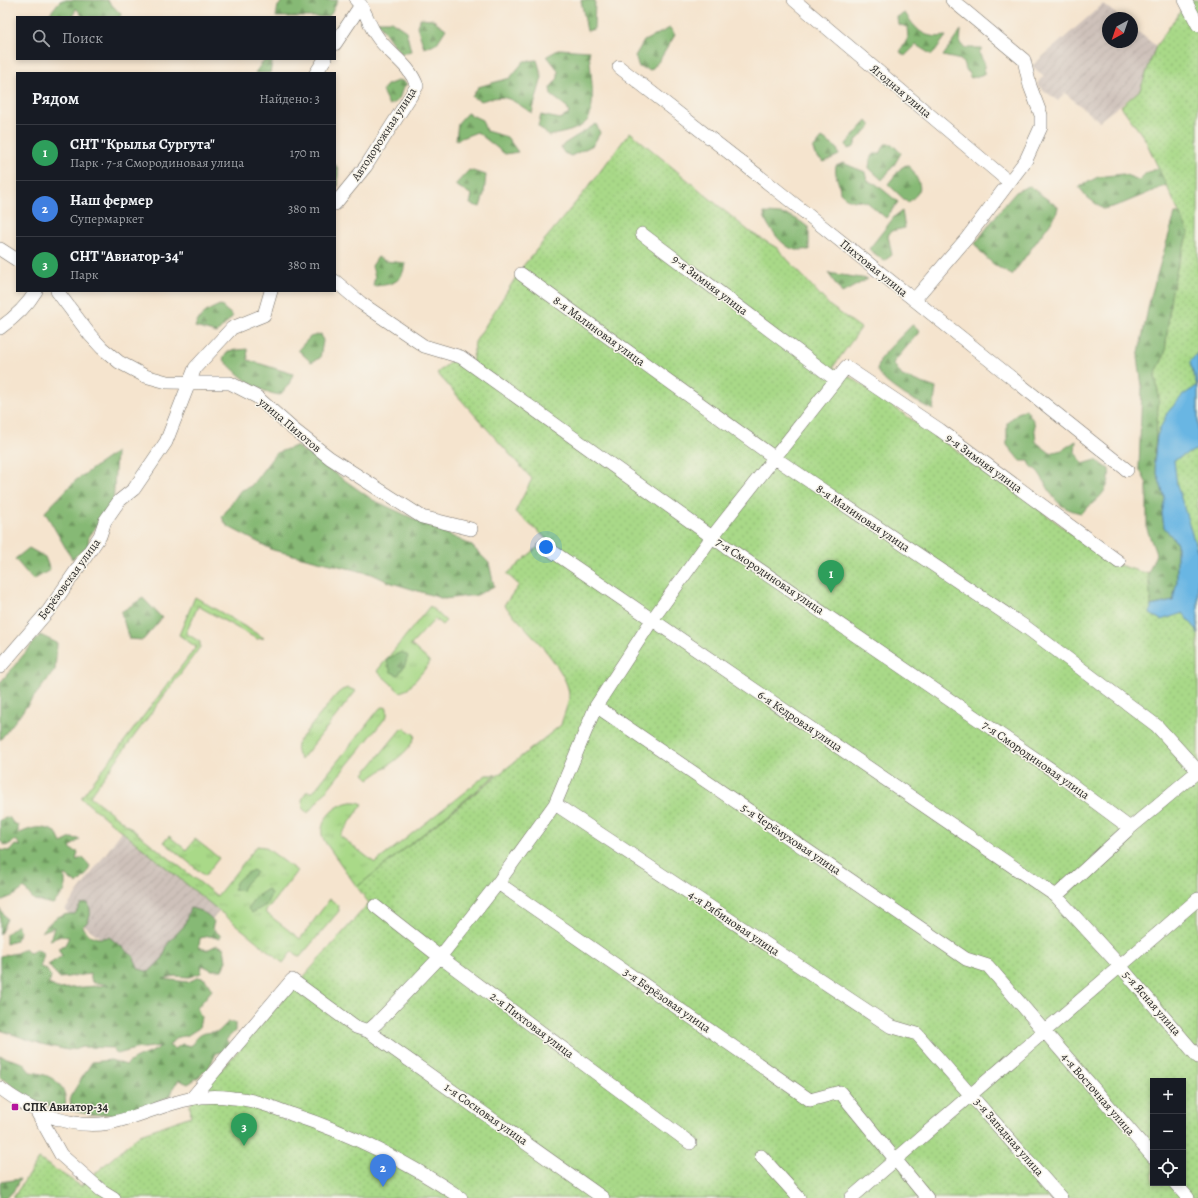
<!DOCTYPE html>
<html lang="ru">
<head>
<meta charset="utf-8">
<style>
  body { margin:0; font-family:Alegreya,serif; background:#242831; color:#f1f3f6 }
  .controls { position:absolute; right:12px; bottom:12px; display:grid; overflow:hidden; border-radius:0px; box-shadow:0 2px 6px #0003 }
  .controls button { width:36px; height:36px; display:grid; place-items:center; padding:0; border:0; border-bottom:1px solid #363941; background:#171b24; color:#f1f3f6; font:20px sans-serif }
  .compass { position:absolute; left:1102px; top:12px; width:36px; height:36px; border-radius:50%; background:#171b24; box-shadow:0 2px 6px #0003; rotate:220deg }
  .you { position:absolute; left:546px; top:547px; width:14px; height:14px; margin:-10px; border:3px solid #fff; border-radius:50%; background:#1a73e8; box-shadow:0 0 0 6px #1a73e833 }
  .badge { display:grid; place-items:center; width:26px; height:26px; border-radius:50%; background:#d690ce; color:#fff; font-size:13px; font-weight:700 }
  .pin { position:absolute; translate:-50% -33px; filter:drop-shadow(0 1px 2px #0008) }
  .pin::after { content:''; position:absolute; top:21px; width:14px; height:12px; background:inherit; clip-path:polygon(0 0,100% 0,50% 100%) }
  .list { margin:0; padding:0; list-style:none }
  h2 { display:flex; justify-content:space-between; align-items:center; height:52px; margin:0; padding:0 16px; font-size:17px }
  h2 small { font-size:13px; font-weight:400; color:#9ea1a6 }
  .list li { display:grid; grid-template-columns:26px 1fr auto; gap:12px; align-items:center; box-sizing:border-box; height:56px; padding:0 16px; border-top:1px solid #363941 }
  .list b { display:block; font-size:15px; white-space:nowrap }
  .list p { margin:0; font-size:13px; white-space:nowrap; color:#9ea1a6 }
  .list em { font-size:13px; font-style:normal; color:#9ea1a6 }
  .icon { flex:none; width:22px; height:22px; fill:none; stroke:currentColor; stroke-width:2; stroke-linecap:round; stroke-linejoin:round }
  .map { position:relative; flex:none; width:1198px; height:1198px; overflow:hidden }
  .search { position:absolute; background:#171b24; box-shadow:0 2px 6px #0003; left:16px; top:16px; width:320px; height:44px; display:flex; align-items:center; gap:10px; box-sizing:border-box; padding:0 14px; border-radius:0px; color:#9ea1a6; font-size:15px }
  .panel { position:absolute; background:#171b24; box-shadow:0 2px 6px #0003; left:16px; top:72px; width:320px; height:220px; border-radius:0px }
  .map>svg:first-child { display:block }
</style>
</head>
<body>
<div class="map">
<svg width="1198" height="1198" viewBox="0 0 1198 1198">
  <defs>
    <pattern id="industrial-furrows" width="10" height="10" patternUnits="userSpaceOnUse"><rect width="10" height="10" fill="#cec1ba"/><path d="M-1 1l2-2M0 10L10 0M9 11l2-2" fill="none" stroke="#b1a6a0"/></pattern>
    <pattern id="grass-tufts" width="24" height="20" patternUnits="userSpaceOnUse"><rect width="24" height="20" fill="#a9d988"/><path d="M3 7l-1-3M5 7V3M7 7l1-3M15 17l-1-3M17 17v-4M19 17l1-3" fill="none" stroke="#92ba76"/></pattern>
    <pattern id="forest-firs" width="22" height="20" patternUnits="userSpaceOnUse"><rect width="22" height="20" fill="#86b974"/><path d="M5 1l3.5 6h-7zM16 11l3.5 6h-7z" fill="#6e975f"/></pattern>
    <pattern id="garden-dots" width="8" height="8" patternUnits="userSpaceOnUse"><rect width="8" height="8" fill="#a9d988"/><path d="M2 2h.1M6 6h.1" fill="none" stroke="#92ba76" stroke-width="1.8" stroke-linecap="round"/></pattern>
  </defs>
  <rect width="100%" height="100%" fill="#f7f3e8"/>
  <filter id="ink" filterUnits="userSpaceOnUse"><feTurbulence type="fractalNoise" baseFrequency=".025" numOctaves="2"/><feDisplacementMap in="SourceGraphic" scale="8" xChannelSelector="R" yChannelSelector="G"/><feConvolveMatrix kernelMatrix="1 2 1 2 8 2 1 2 1" color-interpolation-filters="sRGB"/></filter>
  <filter id="wash" filterUnits="userSpaceOnUse"><feTurbulence type="fractalNoise" baseFrequency=".012" numOctaves="4" result="noise"/><feDisplacementMap in="SourceGraphic" scale="16" xChannelSelector="R" yChannelSelector="G"/><feGaussianBlur stdDeviation="0.9" result="paint"/><feColorMatrix in="noise" values="0 0 0 0 0 0 0 0 0 0 0 0 0 0 0 0 0 1.4 0 .05"/><feComposite in="paint" operator="in"/></filter>
  <g filter="url(#wash)">
    <rect width="100%" height="100%" fill="#f5e4ce"/>
    <path fill="url(#industrial-furrows)" d="M1103,4L1121,18H1108V42H1132V27L1156,46L1140,90L1099,121L1065,93L1058,101L1037,85L1044,76L1032,66Z
      M122,831L220,911L212,919L201,911L150,977L65,910Z"/>
    <path fill="url(#grass-tufts)" stroke="#6a825a" d="M195,597L264,638L257,639L198,606L186,633L200,642V647L90,796L217,896L257,846L265,847L297,871L265,912L300,939L330,899C335,903 339,905 339,911L300,957L292,951L283,963L81,798L196,647L179,635Z
      M430,606L446,621L442,625L435,619L411,645L429,661V664L408,689L400,692L377,671Z
      M348,688L356,691L301,760C297,753 295,749 298,742L337,694L342,690Z
      M384,707L387,708V716L308,813L303,809L302,800L306,792H313L380,708Z
      M404,728L415,735C412,752 383,769 369,779L364,774L401,729Z
      M486,775H496L357,887L325,842C323,838 321,834 322,829C324,812 347,796 363,804L340,836L375,863Z
      M169,836L186,850L195,839L219,858L205,876L164,842Z"/>
    <path fill="url(#forest-firs)" stroke="#587250" d="M63,0H107L121,14L120,17H83L76,8L73,17H47L59,2Z
      M284,0H338L331,14L327,17H276L278,6Z
      M581,0H595L594,29L587,31Z
      M905,13C917,31 924,39 946,36L932,55L916,45L905,56L900,52L908,38L907,27L898,24L897,17Z
      M420,18L432,19L446,29L437,43L424,48L417,26Z
      M377,21H391L406,31L411,51L402,54L391,41Z
      M670,28L675,35L659,61L651,70L639,67L635,56L644,41Z
      M961,30L960,44L966,48H982L979,53L984,63V74L971,78L961,60L943,56Z
      M560,49L589,51C590,68 597,109 587,121C579,131 560,133 549,136L538,126L541,115L560,119L569,114L567,107L551,95L550,88L558,78V70L547,56Z
      M265,59H273L270,73H255Z
      M537,60L542,77L532,113C510,99 507,93 481,101L472,97L478,87L510,78L524,61Z
      M400,80L407,84C397,92 405,100 389,105L382,91L387,85Z
      M467,113L482,120L486,131L507,137L518,152L505,154L477,132L456,140L458,123Z
      M867,121L871,126L856,141L854,147L848,149L846,144Z
      M596,124L600,133L593,145L571,156L564,153L561,148L564,144Z
      M822,138L837,148L839,155L824,162L815,155L813,149Z
      M885,144H892L901,153L894,165L882,180L869,168L870,160L874,154H880Z
      M1186,157L1172,183L1119,205L1103,209L1087,197L1079,187L1098,177L1123,174L1139,180L1146,173Z
      M843,163L865,172L867,181L876,184L898,202L886,218L867,202L857,200L854,201L846,198L840,193C840,183 834,175 836,166Z
      M335,164L338,169V186L335,187Z
      M906,165C912,168 913,171 916,177C924,191 918,193 908,203L888,184L901,168Z
      M469,170L486,175L484,194L480,207L470,204L472,195L455,185Z
      M1029,186L1058,207L1056,215L1012,275C996,267 985,259 975,244L1001,209L1017,191Z
      M902,211L905,228L891,231L888,236L892,255L884,261L869,249L895,216Z
      M764,213C785,214 792,214 809,228V250C805,249 798,251 793,249C783,247 764,224 764,213Z
      M1175,214H1194L1189,234L1178,264L1171,296L1165,354L1155,375L1159,396L1154,463L1165,499L1162,513L1164,527L1177,543V581L1173,601L1151,606L1148,574L1156,554L1147,529V484L1139,468L1142,386L1138,357L1150,299Z
      M378,257L385,261L405,263C403,283 391,285 373,286L375,277L372,266Z
      M828,273L868,279L842,293Z
      M220,305L233,316L217,333L195,327C200,314 208,310 220,305Z
      M912,325L916,327L919,332L893,363L902,376L936,388L933,410C916,401 885,387 877,370L881,357Z
      M321,334L323,341L320,358L311,362L298,350L310,337Z
      M247,349L248,360L293,374L289,384L280,395C257,392 239,376 223,359L228,351Z
      M1026,409L1034,422L1036,442L1050,453L1062,450L1076,441L1075,452L1083,464L1096,460L1109,469C1112,491 1096,500 1081,513C1053,507 1053,494 1039,473C1035,468 1031,468 1029,461H1020L1007,445V423L1016,414Z
      M296,446L373,500L471,545L489,563L494,586L477,595L444,599L389,582L372,574L273,550L227,526L222,517L240,491L251,486L276,453Z
      M116,452L113,508L89,535L88,546L72,559L45,512L75,481Z
      M29,548L45,557L50,570L33,580L15,559Z
      M143,598L162,618L143,640L129,639L121,612Z
      M40,635L57,643L55,670L0,740V683Z
      M402,652L408,656L405,665L398,675L391,672L386,659Z
      M9,817L13,823L18,825V834C33,827 41,825 56,832L61,843L71,838L80,839L70,847L73,851L78,852L76,860L83,858L90,866L87,874L77,884L65,875V891L53,904L34,900L24,888L15,895L0,901V850L10,851L15,845L21,846L16,840L6,846L0,841V820Z
      M253,870L256,872C251,880 244,882 242,891L234,889C235,879 244,875 253,870Z
      M268,889L271,894L266,905L252,913L248,909L254,898Z
      M88,903C92,913 91,920 82,927C89,937 97,940 109,937L133,956L139,969L149,972L163,958L168,943L184,926L190,908C200,910 209,914 214,922L212,928L220,935V939L210,936L200,938L199,947L207,950L217,945L224,948L226,961L222,970H212L202,965L201,973L189,977L175,976L163,979L188,982L199,977L205,979L212,990L197,1008L201,1017L199,1028L188,1035L175,1038L169,1046L175,1049L182,1044L191,1046C199,1033 204,1032 218,1032L228,1022L235,1023V1031L226,1040L230,1045L225,1051L216,1053C211,1068 201,1076 188,1084L179,1080L174,1086L171,1095C141,1112 104,1121 71,1110L70,1097L92,1062L111,1060L126,1065C137,1055 150,1055 161,1046L135,1049L117,1054L113,1048L83,1047L68,1050L41,1044L0,1030V956L17,953L25,948L30,953L37,949L44,954L40,967L46,969L51,977L49,984L59,989L109,985L92,982L90,974L60,978L48,965L62,956L58,948L65,945L69,937L61,936L50,940L54,927L41,932C52,920 58,913 75,914L81,904Z
      M0,909L7,919L0,934Z
      M17,925L20,932L15,941L6,944V934Z
      M0,1056L23,1063L30,1072C52,1074 69,1085 65,1109C39,1107 21,1092 0,1077Z
      M20,1179C15,1188 12,1198 0,1198V1182Z"/>
    <path fill="url(#garden-dots)" stroke="#6a825a" fill-rule="evenodd" d="M1188,0H1198V1198H13L39,1159L81,1186L140,1134L191,1116L190,1105L369,903L357,887L561,725C563,716 569,704 569,695C569,670 521,623 504,605L519,585L507,574L547,539L515,512L532,479L437,373L454,359L471,372L475,342L523,266L586,190L630,132L750,232L777,248L830,306L861,328L833,367L855,380L1000,481L1112,563L1148,574L1151,606L1173,601L1177,581V543L1164,527L1162,513L1165,499L1154,463L1159,396L1155,375L1165,354L1171,296L1178,264L1189,234L1145,139L1121,106L1140,90L1156,46ZM1153,1081H1183V1183H1153Z"/>
    <path fill="#69b6e3" stroke="#4a7087" d="M1198,352V449L1174,460L1177,485L1198,553V635L1196,629L1183,613L1161,620L1150,614L1151,606L1173,601L1177,581V543L1164,527L1162,513L1165,499L1154,463L1157,436L1167,413L1183,395L1197,386L1190,362Z"/>
  </g>
  <g filter="url(#ink)">
    <g fill="none" stroke-linecap="round" stroke-linejoin="round">
      <g stroke="#726c64" stroke-width="14">
        <path id="minor" d="M794,0L1009,182
          M1185,0L1198,25
          M335,44L361,5
          M619,67L773,187L1127,470
          M316,73L325,59
          M335,204L366,166L417,86C409,63 388,54 376,35C368,24 366,9 356,0
          M642,234L836,380
          M0,249L17,260
          M521,274L775,458L1027,628L1157,726L1198,771
          M335,281L361,303L424,346L461,357L712,537L1052,770L1130,828
          M57,291L90,335L102,348L119,362L145,376L167,382L230,383L257,397L293,429L330,458L422,517L471,529
          M914,300L967,238L1026,160L1041,127V115L1030,86L1024,60L952,0
          M0,328C14,318 27,306 36,291
          M543,545L1056,896L1121,967L1198,1057
          M0,667L49,610L100,536L105,521L119,501L134,489L166,442L195,368L232,328L264,315L271,291
          M596,706L966,959L988,966L1153,1157
          M555,804L890,1026L917,1034L1061,1198
          M498,883L810,1100L840,1092L927,1198
          M1056,896L1130,828L1198,771
          M375,906L440,957L690,1143
          M368,1031L603,1198
          M0,1088C31,1111 69,1130 109,1123C137,1118 163,1104 190,1099C204,1096 219,1096 233,1098C253,1099 272,1107 291,1114C352,1134 408,1162 461,1198
          M191,1099L292,980L356,1027L368,1031L377,1023L440,957L498,883L555,804L596,706L652,620L712,537L846,367L940,430L1119,562
          M37,1112L61,1155L101,1190L114,1198
          M761,1156L799,1198
          M1175,1183L1188,1198
          M851,1198L1198,899"/>
      </g>
      <use href="#minor" stroke="#fff" stroke-width="13"/>
    </g>
  </g>
  <rect fill="#b5179e" stroke="#f7f3e8" stroke-width="1.5" x="11" y="1103" width="8" height="8" rx="2"/>
  <g text-anchor="middle" stroke-width="3" stroke-linejoin="round" paint-order="stroke">
    <g font-size="12" fill="#2b2b2b" stroke="#f7f3e8">
      <text transform="translate(901 91) rotate(40)" y="4">Ягодная улица</text>
      <text transform="translate(384 134) rotate(-57)" y="4">Автодорожная улица</text>
      <text transform="translate(874 268) rotate(39)" y="4">Пихтовая улица</text>
      <text transform="translate(710 285) rotate(37)" y="4">9-я Зимняя улица</text>
      <text transform="translate(599 331) rotate(36)" y="4">8-я Малиновая улица</text>
      <text transform="translate(290 425) rotate(40)" y="4">улица Пилотов</text>
      <text transform="translate(984 463) rotate(36)" y="4">9-я Зимняя улица</text>
      <text transform="translate(863 518) rotate(34)" y="4">8-я Малиновая улица</text>
      <text transform="translate(770 576) rotate(34)" y="4">7-я Смородиновая улица</text>
      <text transform="translate(69 579) rotate(-54)" y="4">Берёзовская улица</text>
      <text transform="translate(800 721) rotate(34)" y="4">6-я Кедровая улица</text>
      <text transform="translate(1036 760) rotate(35)" y="4">7-я Смородиновая улица</text>
      <text transform="translate(791 839) rotate(34)" y="4">5-я Черёмуховая улица</text>
      <text transform="translate(734 923) rotate(34)" y="4">4-я Рябиновая улица</text>
      <text transform="translate(667 1000) rotate(35)" y="4">3-я Берёзовая улица</text>
      <text transform="translate(1152 1003) rotate(49)" y="4">5-я Ясная улица</text>
      <text transform="translate(532 1025) rotate(37)" y="4">2-я Пихтовая улица</text>
      <text transform="translate(1098 1094) rotate(49)" y="4">4-я Восточная улица</text>
      <text transform="translate(486 1114) rotate(35)" y="4">1-я Сосновая улица</text>
      <text transform="translate(1009 1137) rotate(49)" y="4">3-я Западная улица</text>
    </g>
    <g font-size="12" font-weight="bold" fill="#2b2b2b" stroke="#f7f3e8" text-anchor="start">
      <text x="23" y="1111">СПК Авиатор-34</text>
    </g>
  </g>
</svg>
<div class="controls">
<button>+</button>
<button>−</button>
<button><svg class="icon" aria-label="locate" viewBox="0 0 24 24"><circle cx="12" cy="12" r="6"/><path d="M12 2v4M12 18v4M2 12h4M18 12h4"/></svg></button>
</div>
<svg class="compass" viewBox="-18 -18 36 36"><path d="M0-13l5 13h-10z" fill="#e53935"/><path d="M0 13l5-13h-10z" fill="#9ea1a6"/></svg>
<div class="you"></div>
<div class="pin badge" style="left:831px;top:593px;background:#2e9e5b">1</div>
<div class="pin badge" style="left:383px;top:1187px;background:#3f7fe0">2</div>
<div class="pin badge" style="left:244px;top:1146px;background:#2e9e5b">3</div>
<div class="search"><svg class="icon" aria-label="search" viewBox="0 0 24 24"><circle cx="10" cy="10" r="6"/><path d="M15 15l6 6"/></svg>Поиск</div>
<section class="panel">
<h2>Рядом<small>Найдено: 3</small></h2>
<ul class="list">
<li><span class="badge" style="background:#2e9e5b">1</span><div><b>CНТ &quot;Крылья Сургута&quot;</b><p>Парк · 7-я Смородиновая улица</p></div><em>170 m</em></li>
<li><span class="badge" style="background:#3f7fe0">2</span><div><b>Наш фермер</b><p>Супермаркет</p></div><em>380 m</em></li>
<li><span class="badge" style="background:#2e9e5b">3</span><div><b>СНТ &quot;Авиатор-34&quot;</b><p>Парк</p></div><em>380 m</em></li>
</ul>
</section>
</div>
</body>
</html>
